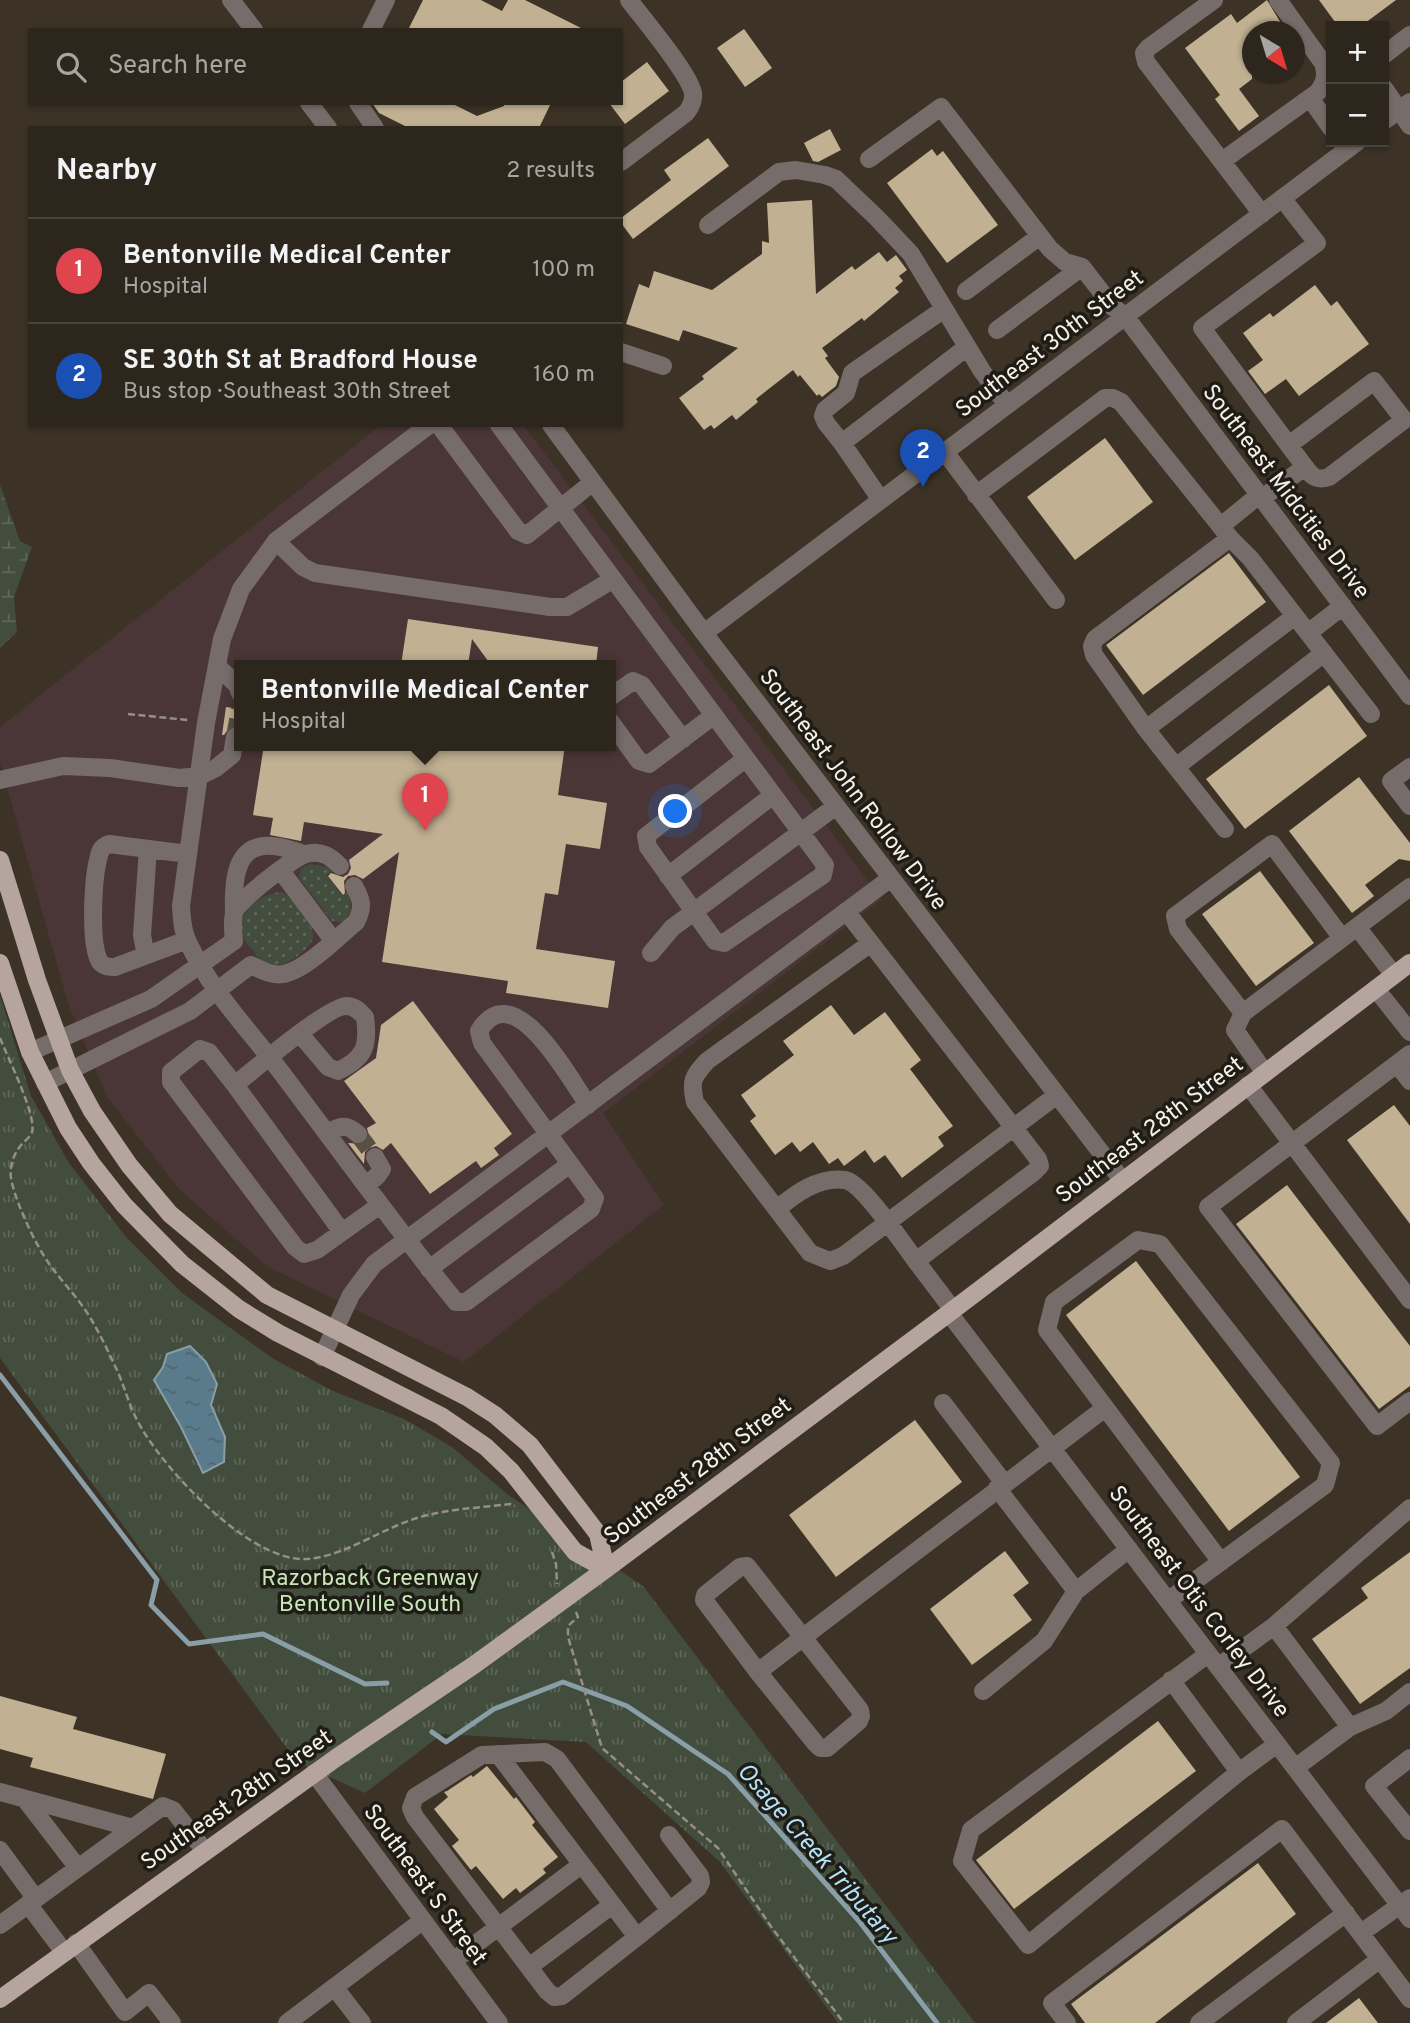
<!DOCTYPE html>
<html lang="en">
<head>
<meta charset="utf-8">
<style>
  body { margin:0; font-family:Overpass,sans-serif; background:#352e25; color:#f1f3f6 }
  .controls { position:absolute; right:21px; top:21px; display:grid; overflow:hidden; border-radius:0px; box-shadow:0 2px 5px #0004 }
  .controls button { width:63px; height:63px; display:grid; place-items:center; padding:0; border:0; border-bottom:2px solid #48433b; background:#2d261c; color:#f1f3f6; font:35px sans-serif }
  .compass { position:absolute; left:1242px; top:21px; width:63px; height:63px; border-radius:50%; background:#2d261c; box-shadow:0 2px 5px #0004; rotate:142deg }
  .you { position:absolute; left:676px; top:812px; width:24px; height:24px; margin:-18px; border:5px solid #fff; border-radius:50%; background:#1a73e8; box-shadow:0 0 0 10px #1a73e833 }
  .badge { display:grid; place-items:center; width:46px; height:46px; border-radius:50%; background:#bca0f2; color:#fff; font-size:23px; font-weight:700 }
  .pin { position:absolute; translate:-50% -58px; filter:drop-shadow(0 2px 4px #0008) }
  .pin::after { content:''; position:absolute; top:37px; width:24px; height:21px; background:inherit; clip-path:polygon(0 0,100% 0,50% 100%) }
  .popup { position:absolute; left:234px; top:660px; width:382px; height:91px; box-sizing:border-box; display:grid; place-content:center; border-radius:0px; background:#2d261c; filter:drop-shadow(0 2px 5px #0005); font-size:23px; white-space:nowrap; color:#a7a5a3 }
  .popup b { font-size:26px; color:#f1f3f6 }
  .popup::after { content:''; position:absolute; left:50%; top:100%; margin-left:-14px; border:14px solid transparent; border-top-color:#2d261c }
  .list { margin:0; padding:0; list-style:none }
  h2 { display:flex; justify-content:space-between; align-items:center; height:91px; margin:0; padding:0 28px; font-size:30px }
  h2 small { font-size:23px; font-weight:400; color:#a7a5a3 }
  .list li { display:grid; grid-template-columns:46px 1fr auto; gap:21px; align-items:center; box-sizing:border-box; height:105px; padding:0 28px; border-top:2px solid #48433b }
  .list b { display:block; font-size:26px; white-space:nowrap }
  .list p { margin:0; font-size:23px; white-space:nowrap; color:#a7a5a3 }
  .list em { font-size:23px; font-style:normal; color:#a7a5a3 }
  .icon { flex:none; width:38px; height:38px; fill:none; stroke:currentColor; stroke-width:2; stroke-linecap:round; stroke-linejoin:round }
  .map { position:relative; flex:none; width:1410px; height:2023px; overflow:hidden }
  .search { position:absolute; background:#2d261c; box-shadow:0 2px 5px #0004; left:28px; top:28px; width:595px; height:77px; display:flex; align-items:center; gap:18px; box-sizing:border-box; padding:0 24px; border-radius:0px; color:#a7a5a3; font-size:26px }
  .panel { position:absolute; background:#2d261c; box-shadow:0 2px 5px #0004; left:28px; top:126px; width:595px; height:301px; border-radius:0px }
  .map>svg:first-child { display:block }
</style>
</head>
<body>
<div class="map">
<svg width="1410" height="2023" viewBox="0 0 1410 2023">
  <defs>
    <pattern id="grass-dots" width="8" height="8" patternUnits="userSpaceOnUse" patternTransform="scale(1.75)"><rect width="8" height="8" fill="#424d3d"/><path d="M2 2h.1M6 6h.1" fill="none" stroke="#5e6759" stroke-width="1.8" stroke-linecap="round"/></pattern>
    <pattern id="wetland-marsh" width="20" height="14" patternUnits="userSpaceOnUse" patternTransform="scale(1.75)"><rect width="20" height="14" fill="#424d3d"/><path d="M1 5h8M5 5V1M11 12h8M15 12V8" fill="none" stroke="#5e6759"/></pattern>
    <pattern id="park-tufts" width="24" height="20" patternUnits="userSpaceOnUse" patternTransform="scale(1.75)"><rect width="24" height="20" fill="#424d3d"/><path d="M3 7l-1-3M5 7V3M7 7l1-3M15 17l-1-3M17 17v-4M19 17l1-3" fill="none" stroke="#5e6759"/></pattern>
    <pattern id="water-ripples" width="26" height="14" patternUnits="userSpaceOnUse" patternTransform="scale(1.75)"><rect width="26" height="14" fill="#5a7b8b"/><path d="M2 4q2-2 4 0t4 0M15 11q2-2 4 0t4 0" fill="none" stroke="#53646c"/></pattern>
  </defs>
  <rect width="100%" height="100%" fill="#3c3326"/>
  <path fill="#4b3637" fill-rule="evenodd" d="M381,425H523L882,899L603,1113L664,1205L464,1362L268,1267L180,1190L107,1097L68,1003L0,763V727ZM240,665H610V745H240Z"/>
  <path fill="url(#grass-dots)" d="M310,864L326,867L332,871L327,875L342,896L349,891C352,903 352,915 342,922L332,921L301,881L299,875L302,868Z
    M280,892C292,896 296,904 303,914C316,931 318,940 300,954C283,967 268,971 254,952C250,947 244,941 242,935C235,912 261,894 280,892Z"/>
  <path fill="url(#wetland-marsh)" d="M0,485L20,541L32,547L14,597L17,632L0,648Z"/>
  <path fill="url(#park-tufts)" d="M0,995L31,1096L69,1163L126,1237L182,1293L272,1358L333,1391L404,1419L452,1447L507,1494L643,1586L975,2023H838L720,1862L586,1742L442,1734L365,1793L297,1762L0,1358Z"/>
  <path fill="url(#water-ripples)" stroke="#899ea7" stroke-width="2" d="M190,1346L206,1362L217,1384L211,1405L225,1437L224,1462L203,1473L181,1427L154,1380L163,1367L167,1354Z"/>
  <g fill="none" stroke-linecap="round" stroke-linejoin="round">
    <path stroke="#899ea7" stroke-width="5" d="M0,1375L157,1580L151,1605L189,1644L263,1634L365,1684L387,1683
      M432,1732L446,1742L494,1709L563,1682L627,1706L728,1774L859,1921L937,2023"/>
  </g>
  <path fill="#c1b092" d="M423,0H481L502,11L508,0H525L585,30H408Z
    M1267,0L1282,25L1272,32H1252V79L1239,89L1259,116L1239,131L1215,99L1220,95L1185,48L1231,14L1237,23Z
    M1319,0H1396L1361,26H1338Z
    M744,29L772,68L745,87L717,48Z
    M647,62L669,91L625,124L609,103H621V82Z
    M372,103H451L477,116L504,106L505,103H551L539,128H409L379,113Z
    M830,129L841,150L818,162L813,161L804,143Z
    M708,138L729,166L633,239L621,223V218L671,180L664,170Z
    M932,149L937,156L943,151L998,225L947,263L887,183Z
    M812,200L816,294L852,266L855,270L879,252L887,262L896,255L907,270L899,276L903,281L895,288L899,292L864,321L862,318L822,348L828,356L825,358L839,377L836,386L822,397L819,394L817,396L800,375L798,377L793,370L756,399L758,402L736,420L732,415L714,429L711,425L704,430L679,398L704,379L702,376L738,348L683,330L679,341L626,324L639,284L649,288L654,271L712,290L762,254V241L769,243L767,203Z
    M1315,285L1331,306L1337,301L1369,344L1299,396L1286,379L1265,394L1248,371L1263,360L1243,333L1270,313L1273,317Z
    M1105,438L1153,502L1075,560L1027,497Z
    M1229,553L1266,602L1143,695L1106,645Z
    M408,619L598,647L596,665H491L472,639L468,665H401Z
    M1329,685L1367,736L1245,829L1206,779Z
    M226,707L240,709V727H230L224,735H222Z
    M264,745H565L558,795L607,803L600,849L566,844L558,895L545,893L536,949L615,961L608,1008L506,993L508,981L382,962L399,852L363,879L355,875L348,876L344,881L345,893L343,895L328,876L331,873L343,877L348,874L351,868L349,860L383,834L304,822L301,841L270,835L273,818L253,815Z
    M1359,777L1410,843V861L1399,859L1365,885L1374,896L1352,913L1289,831Z
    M1260,871L1314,943L1256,986L1202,914Z
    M413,1001L512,1134L494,1148L499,1155L481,1168L476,1161L430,1194L391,1143L383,1150L376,1146L369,1148L365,1152L364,1164L348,1143L363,1144L369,1137L367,1128L376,1123L344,1081L376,1058L381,1025Z
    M831,1005L854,1035L885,1012L921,1060L910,1069L953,1126L938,1137L944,1146L902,1178L885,1155L874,1163L865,1150L844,1166L838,1158L829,1164L813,1142L800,1152L792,1142L775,1155L750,1121L756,1116L741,1095L794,1055L783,1041Z
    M1394,1105L1410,1126V1224L1347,1140Z
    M1287,1185L1410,1346V1386L1379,1409L1236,1224Z
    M1136,1261L1300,1477L1229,1531L1066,1315Z
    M915,1420L962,1482L836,1577L789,1515Z
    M1005,1551L1029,1583L1013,1595L1032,1620L972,1665L930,1609Z
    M1410,1552V1668L1360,1704L1312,1639L1368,1598L1361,1588Z
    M0,1696L77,1717L73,1729L166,1754L153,1799L30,1767L33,1758L0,1749Z
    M1158,1721L1196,1771L1014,1909L976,1860Z
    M487,1766L514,1799L516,1797L535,1822L532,1825L558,1857L543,1869L546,1873L520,1893L516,1888L503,1899L476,1866L471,1870L452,1846L459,1840L434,1809L448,1797L444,1792L447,1791L471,1775L473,1777Z
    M1258,1863L1296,1914L1155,2023H1085L1071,2004Z
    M1359,1998L1378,2023H1326Z"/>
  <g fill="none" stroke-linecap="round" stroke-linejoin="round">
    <path stroke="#585043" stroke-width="18" stroke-dasharray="18 9" stroke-linecap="butt" d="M235,737L240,709
      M358,1134L375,1157"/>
    <path stroke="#968f84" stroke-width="2.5" stroke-dasharray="7 3.5" stroke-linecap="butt" d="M128,714L188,720
      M0,1038C7,1056 37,1116 32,1132C31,1136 25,1141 22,1144C13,1154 8,1169 12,1183C18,1207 35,1244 50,1265C63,1283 80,1300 91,1319C100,1334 108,1351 115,1366C124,1384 128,1403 137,1420C161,1467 250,1563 307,1559C341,1557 379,1531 411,1520C442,1509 478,1508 510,1504L515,1506
      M552,1552L556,1564L557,1584
      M576,1612L578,1617L568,1626V1637L602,1748L718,1848L772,1928L844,2023"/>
    <path stroke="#766d6b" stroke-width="18" d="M231,0L254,30
      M1214,0L1148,48L1144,53L1146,62L1262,214
      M371,30L386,0
      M1384,55L1410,35
      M1384,88L1410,126
      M1310,98L1331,128
      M309,103L328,128
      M358,103L375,128
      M1384,121L1410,102
      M869,159L941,107L1050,249L1065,262L1082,267L1113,307L1125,316L1410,696
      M1222,161L1318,92C1325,82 1327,75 1323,63L1278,0
      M621,162L686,113C691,107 694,101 693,93C689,73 644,20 629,0
      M708,225L779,172L796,170L825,175L836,179L877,218L911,254L982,371L1007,405
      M966,291L1040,236
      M997,330L1082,267
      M621,352L663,366
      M429,425L276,541L241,589L222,639L206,723L181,906C182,918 182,931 188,942C210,990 249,1030 281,1072C339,1149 395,1227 456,1302H466L591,1209L595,1198L482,1043L479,1031C513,973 570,1079 588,1105
      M439,425L518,531L527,535L593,482
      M499,425L825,865L823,875L724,943L715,941L648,847L646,836L745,759
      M551,425L704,633L1122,1180
      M842,443L826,423L823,416L825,410L846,393L852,373L944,309
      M1289,445L1374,381L1404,420L1329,477C1317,481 1312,477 1305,467
      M945,452L1056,600
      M976,495L1105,398H1113L1121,402L1230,538L1250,558L1371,714
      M1262,498L1305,467L1202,328L1317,243L1282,198
      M881,500L842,443L967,347
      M1221,526L1259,495
      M276,541L303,567L315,573L550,607H567L612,580
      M704,633L1357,142
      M1308,633L1343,606
      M217,666L237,685L240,693
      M610,697L633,681L642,685L683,739
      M610,721L639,761L649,764L713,716
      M1146,729L1094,655L1092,646L1095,639L1230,538
      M1176,767L1146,729L1295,616
      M1410,767L1391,781L1410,806
      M0,780L63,766L110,768L179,778L200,776L216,768L232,755L235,737
      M1225,829L1176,767L1324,653
      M281,871L333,940
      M668,876L772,796
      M234,911C233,883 234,843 272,846C282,846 294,851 304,854
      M846,911L1038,1159L1040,1166L1034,1172L916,1261L953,1310
      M1357,927L1410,887
      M187,940L115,967C109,967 104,967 100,962C89,944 93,876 99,856C100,850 103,846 109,844L188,854
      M871,943L707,1061C693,1077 690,1080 695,1102L810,1253L830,1261L843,1256L1057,1095
      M651,953L672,928L836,806
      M148,954L144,946L142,935L148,849
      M1376,989L1410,1032
      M1243,1013L1178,929L1175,916L1272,844L1342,938
      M30,1052L151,999L234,941C233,932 232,922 234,913C237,901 294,857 306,854C321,850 330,856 340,866
      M1410,1054L1208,1207L1377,1426L1410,1401
      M1397,1064L1410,1081
      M1265,1073L1235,1030L1243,1013L1357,927L1394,975
      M45,1083L190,1011L251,965C261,970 272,976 283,974C305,971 339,936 356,922C364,907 362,900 354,886
      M235,1085C252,1071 331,1004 347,1006C355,1006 360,1012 365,1017C369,1046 365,1058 338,1071L328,1067L300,1034
      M1248,1085L1410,1300
      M327,1133C340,1126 346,1123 358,1134
      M367,1185L378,1175L382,1169L375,1157
      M777,1209C795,1194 819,1176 845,1180C863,1183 903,1244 916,1261
      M342,1232L235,1085L209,1052L200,1049L171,1072V1082L295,1247L304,1254L317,1250L380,1205
      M429,1269L570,1164
      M949,1313L1410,1919
      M322,1357L351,1295L374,1264L891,878
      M943,1403L1004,1483
      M997,1488L1076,1591L1129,1549
      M1169,1600L1325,1485L1331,1463L1160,1244L1138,1240L1054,1302L1047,1330L1221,1562
      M1274,1626L1350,1727
      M1208,1654L971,1830L962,1861L1028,1945L1239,1772L1277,1744
      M1218,1667L1274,1626L1410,1508
      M758,1672L704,1600L705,1595L740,1567L747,1566L860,1710L861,1716L859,1721L827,1748H820L816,1744L758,1672C873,1583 990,1496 1105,1408
      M1171,1680L1239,1772
      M983,1691L1044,1641L1076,1591
      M498,1754L637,1937L562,1996L554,1997L547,1991L415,1817L411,1808L415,1797L482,1755L545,1752L557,1759L670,1911
      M1410,1758L1374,1786L1410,1831
      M1295,1768L1350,1727L1386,1711L1410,1692
      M314,1773L499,2023
      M0,1792L133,1828
      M25,1799L78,1868
      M0,1850L36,1899
      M28,1904L64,1952
      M0,1925L163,1806L173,1810L205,1851
      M1361,1933L1410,1898
      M637,1937L698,1888L701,1882L700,1876L669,1835
      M76,1943L125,2012L149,1993L172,2023
      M453,1961L581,1865
      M529,1967L612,1905
      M335,1988L362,2023
      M287,2023L422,1921
      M1067,2023L1052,2003L1282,1829L1410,1999
      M1199,2023L1346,1913
      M1296,2023L1380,1959"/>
    <path stroke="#b6a59f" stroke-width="18" d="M0,860L37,980L70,1070L92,1111L129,1165L170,1214L267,1295L467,1397L495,1415L530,1445L598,1534L606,1569
      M0,963L30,1052L68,1128L91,1163L124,1205L182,1264L239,1309L278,1333L441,1416L486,1447L511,1471L575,1552L606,1569
      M0,1999L336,1758L474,1665L606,1569L949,1313L1410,963"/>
  </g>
  <g text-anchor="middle" stroke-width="7" stroke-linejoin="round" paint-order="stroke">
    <g font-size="23" fill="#f6f1e8" stroke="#1f1c16">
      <text transform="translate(1049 343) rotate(-37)" y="8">Southeast 30th Street</text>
      <text transform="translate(1287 491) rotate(53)" y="8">Southeast Midcities Drive</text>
      <text transform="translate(854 789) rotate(53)" y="8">Southeast John Rollow Drive</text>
      <text transform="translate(1149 1129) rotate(-37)" y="8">Southeast 28th Street</text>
      <text transform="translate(697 1470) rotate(-37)" y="8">Southeast 28th Street</text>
      <text transform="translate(1200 1601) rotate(53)" y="8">Southeast Otis Corley Drive</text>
      <text transform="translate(236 1799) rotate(-35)" y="8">Southeast 28th Street</text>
      <text transform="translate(426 1884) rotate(54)" y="8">Southeast S Street</text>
    </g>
    <g font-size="23" fill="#c6e7b6" stroke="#1f1c16">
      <text x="370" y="1585">Razorback Greenway<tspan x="370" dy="26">Bentonville South</tspan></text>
    </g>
    <g font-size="24" font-style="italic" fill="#b2e2fa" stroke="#1f1c16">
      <text transform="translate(818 1853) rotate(49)" y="8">Osage Creek Tributary</text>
    </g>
  </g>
</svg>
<div class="controls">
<button>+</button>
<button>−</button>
</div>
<svg class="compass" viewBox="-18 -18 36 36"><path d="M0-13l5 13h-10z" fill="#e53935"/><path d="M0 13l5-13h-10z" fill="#a7a5a3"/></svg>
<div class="you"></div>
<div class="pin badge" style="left:425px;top:831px;background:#e0444e">1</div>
<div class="popup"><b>Bentonville Medical Center</b>Hospital</div>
<div class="pin badge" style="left:923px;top:487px;background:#1a4fb4">2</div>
<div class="search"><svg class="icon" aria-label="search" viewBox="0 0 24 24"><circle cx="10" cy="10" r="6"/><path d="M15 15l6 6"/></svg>Search here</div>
<section class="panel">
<h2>Nearby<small>2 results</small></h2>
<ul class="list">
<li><span class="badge" style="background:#e0444e">1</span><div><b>Bentonville Medical Center</b><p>Hospital</p></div><em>100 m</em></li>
<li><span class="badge" style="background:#1a4fb4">2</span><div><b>SE 30th St at Bradford House</b><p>Bus stop · Southeast 30th Street</p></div><em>160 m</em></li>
</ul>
</section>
</div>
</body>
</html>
